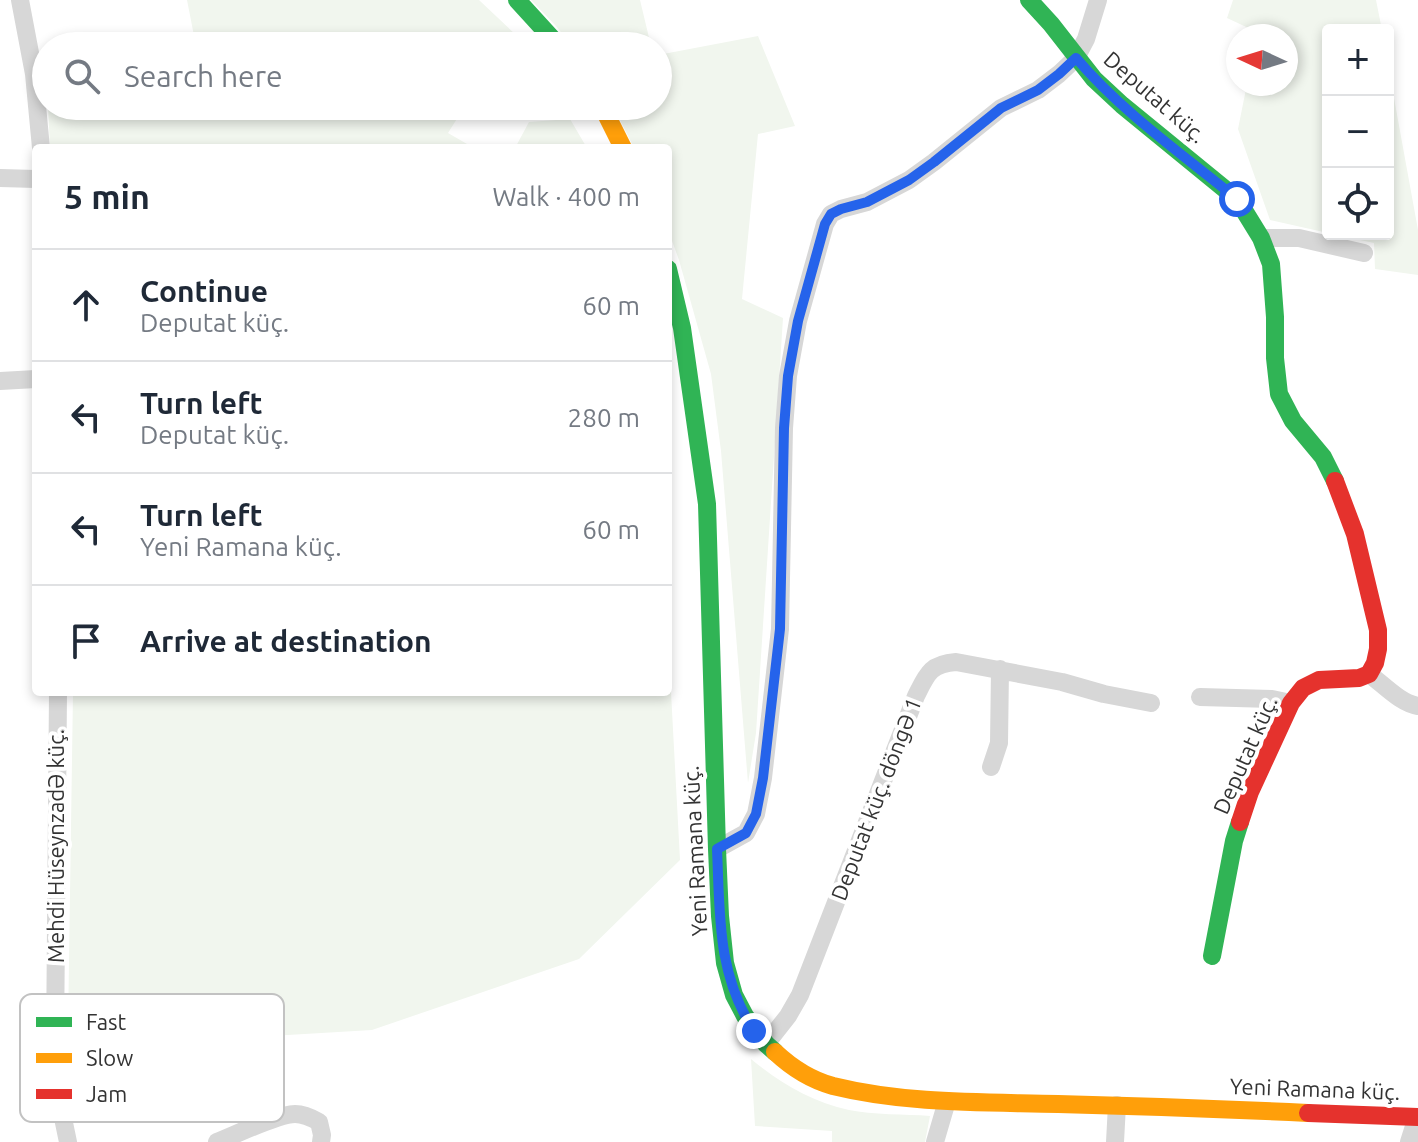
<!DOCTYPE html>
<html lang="en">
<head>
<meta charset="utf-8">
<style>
  body { margin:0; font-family:Ubuntu,sans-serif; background:#f6f6f7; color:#1f2937 }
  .controls { position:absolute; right:24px; top:24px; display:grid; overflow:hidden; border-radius:8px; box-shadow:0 4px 12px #0003 }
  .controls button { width:72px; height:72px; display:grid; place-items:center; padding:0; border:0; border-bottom:2px solid #e0e1e3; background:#fff; color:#1f2937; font:40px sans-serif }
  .compass { position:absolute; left:1226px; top:24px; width:72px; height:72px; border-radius:50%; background:#fff; box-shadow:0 4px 12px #0003; rotate:274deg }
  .stop { position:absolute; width:24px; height:24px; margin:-18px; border:6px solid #2563eb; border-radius:50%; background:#fff }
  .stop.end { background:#2563eb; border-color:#fff; box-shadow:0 2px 8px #0008 }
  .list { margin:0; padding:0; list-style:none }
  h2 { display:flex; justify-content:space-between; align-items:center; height:104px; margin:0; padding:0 32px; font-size:34px }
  h2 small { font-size:26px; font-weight:400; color:#747a83 }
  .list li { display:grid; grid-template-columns:52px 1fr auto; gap:24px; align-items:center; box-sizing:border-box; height:112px; padding:0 32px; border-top:2px solid #e0e1e3 }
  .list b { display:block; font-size:30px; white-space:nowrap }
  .list p { margin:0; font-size:26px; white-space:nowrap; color:#747a83 }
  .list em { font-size:26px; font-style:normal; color:#747a83 }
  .icon { flex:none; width:44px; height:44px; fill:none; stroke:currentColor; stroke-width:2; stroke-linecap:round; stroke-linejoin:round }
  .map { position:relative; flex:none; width:1418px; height:1142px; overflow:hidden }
  .search { position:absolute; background:#fff; box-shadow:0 4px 12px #0003; left:32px; top:32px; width:640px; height:88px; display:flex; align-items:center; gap:20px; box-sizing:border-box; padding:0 28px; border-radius:44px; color:#747a83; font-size:30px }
  .panel { position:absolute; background:#fff; box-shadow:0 4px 12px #0003; left:32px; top:144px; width:640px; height:552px; border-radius:8px }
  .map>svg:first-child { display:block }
</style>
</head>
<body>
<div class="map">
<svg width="1418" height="1142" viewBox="0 0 1418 1142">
  <rect width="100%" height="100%" fill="#fff"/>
  <path fill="#f1f6ee" d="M187,0H479L515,34L524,46H196Z
    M531,0H640L651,46H572L556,26Z
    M1233,0H1376L1382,30H1328V233L1270,220L1238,129L1247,84H1286V36H1256L1257,32L1227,18Z
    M758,36L795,126L758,134L742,299L783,318L756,733L748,783L721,451L711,374L679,260L668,230V148H634L613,106H658V55Z
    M1388,65L1418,230V275L1375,269L1374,243L1332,234H1388Z
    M48,106H465L448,133L474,148H50Z
    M570,119L587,148H515L529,122Z
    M668,636L680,860L579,959L372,1030L169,1042L68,1030L73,692H668Z
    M751,1059C780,1083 812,1102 849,1110C872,1115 906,1114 930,1116L925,1142H832V1131L755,1126Z"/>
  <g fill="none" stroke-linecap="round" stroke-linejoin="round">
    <path stroke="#d7d7d7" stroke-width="18" d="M20,0L34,74L41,148
      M0,178L36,179
      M1261,238H1299L1364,253
      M0,381L36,379
      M1369,674C1384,685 1400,703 1418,706
      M58,692L55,1046L58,1094L68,1142
      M1200,697L1272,699L1291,703
      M991,767L999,743L1000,669
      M717,849L746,833L756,814L763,778L780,629L784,428L788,376L798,321L825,224L831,214L841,209L867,202L909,180L934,162L1001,108L1038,90L1059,74L1076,58L1086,39L1098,0
      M766,1044L788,1016L800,995L916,696C927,674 930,664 956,662L1062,682L1104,694L1151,703
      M217,1142C235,1135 278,1114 295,1114C304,1114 312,1118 319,1122L322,1135L321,1142
      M935,1142L947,1101
      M1115,1142L1117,1105
      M1409,1142L1417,1117"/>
    <path stroke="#30b455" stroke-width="18" d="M517,0L559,46
      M1029,0L1051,24L1094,79L1122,105L1237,199L1261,238L1271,264L1275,317V358L1279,394L1293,421L1323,457L1335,481
      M668,269L682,328L707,504L717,849L720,916L725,963L734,995L745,1016L766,1044L775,1052
      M1212,956L1234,841L1240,822"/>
    <path stroke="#ff9f0a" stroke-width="18" d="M602,106L623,148
      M775,1052C791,1067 811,1080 833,1086C906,1104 983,1102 1058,1104C1141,1106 1225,1109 1308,1113"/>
    <path stroke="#e5322d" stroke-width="18" d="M1240,822L1250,792L1291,703L1303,688L1319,680L1359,678L1369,674L1375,663L1378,649V630L1355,534L1335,481
      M1308,1113L1418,1117
      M1417,1117H1418"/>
  </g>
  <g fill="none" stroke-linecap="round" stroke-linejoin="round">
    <path stroke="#2563eb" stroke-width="10" d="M754,1031C717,974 720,915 717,849L746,833L756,814L763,778L780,629L784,428L788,376L798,321L825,224L831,214L841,209L867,202L909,180L934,162L1001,108L1038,90L1059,74L1076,58C1122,112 1182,154 1237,199"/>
  </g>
  <g text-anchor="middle" stroke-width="8" stroke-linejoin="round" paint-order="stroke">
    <g font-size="22" fill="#333" stroke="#fff">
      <text transform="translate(1155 97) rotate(41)" y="8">Deputat küç.</text>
      <text transform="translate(1245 755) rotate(-66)" y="8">Deputat küç.</text>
      <text transform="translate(876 799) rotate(-69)" y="8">Deputat küç. döngə 1</text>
      <text transform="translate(56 846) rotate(-90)" y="8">Mehdi Hüseynzadə küç.</text>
      <text transform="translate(695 851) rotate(-93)" y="8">Yeni Ramana küç.</text>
      <text transform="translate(1315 1089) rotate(2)" y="8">Yeni Ramana küç.</text>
    </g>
  </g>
  <rect x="20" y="994" width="264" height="128" rx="12" fill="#fff" stroke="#c2c2c2" stroke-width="2"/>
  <rect x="36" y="1017" width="36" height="10" fill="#30b455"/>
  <rect x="36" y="1053" width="36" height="10" fill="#ff9f0a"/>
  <rect x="36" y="1089" width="36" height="10" fill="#e5322d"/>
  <g font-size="22" fill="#333">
    <text x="86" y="1030">Fast</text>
    <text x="86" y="1066">Slow</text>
    <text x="86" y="1102">Jam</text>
  </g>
</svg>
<div class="controls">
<button>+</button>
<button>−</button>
<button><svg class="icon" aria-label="locate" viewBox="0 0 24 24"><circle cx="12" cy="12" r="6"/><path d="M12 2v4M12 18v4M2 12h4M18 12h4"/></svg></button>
</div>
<svg class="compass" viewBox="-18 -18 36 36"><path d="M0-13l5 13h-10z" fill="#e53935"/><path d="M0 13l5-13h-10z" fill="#747a83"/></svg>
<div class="stop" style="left:1237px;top:199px"></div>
<div class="stop end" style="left:754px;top:1031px"></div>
<div class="search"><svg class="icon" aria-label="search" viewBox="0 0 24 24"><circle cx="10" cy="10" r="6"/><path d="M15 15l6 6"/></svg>Search here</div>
<section class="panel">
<h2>5 min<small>Walk · 400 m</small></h2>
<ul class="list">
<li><svg class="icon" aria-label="ahead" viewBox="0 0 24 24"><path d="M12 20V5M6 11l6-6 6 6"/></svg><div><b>Continue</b><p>Deputat küç.</p></div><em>60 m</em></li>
<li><svg class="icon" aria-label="left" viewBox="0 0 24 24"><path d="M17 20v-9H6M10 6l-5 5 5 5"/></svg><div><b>Turn left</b><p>Deputat küç.</p></div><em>280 m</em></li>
<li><svg class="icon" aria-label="left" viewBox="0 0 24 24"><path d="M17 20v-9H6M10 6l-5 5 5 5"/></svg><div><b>Turn left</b><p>Yeni Ramana küç.</p></div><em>60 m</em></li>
<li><svg class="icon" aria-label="arrive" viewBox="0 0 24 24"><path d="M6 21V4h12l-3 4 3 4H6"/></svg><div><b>Arrive at destination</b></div></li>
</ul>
</section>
</div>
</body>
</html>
